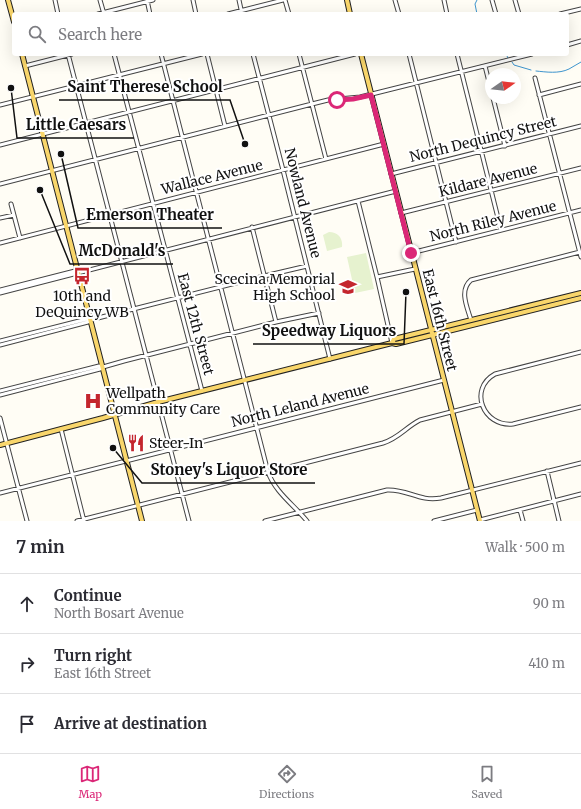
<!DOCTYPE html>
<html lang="en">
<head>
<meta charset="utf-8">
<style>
  body { margin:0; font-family:Merriweather,serif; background:#f2f2f3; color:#2b2b33 }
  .compass { position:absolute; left:485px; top:68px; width:36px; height:36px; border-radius:50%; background:#fff; box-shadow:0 4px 16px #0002; rotate:76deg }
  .stop { position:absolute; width:12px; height:12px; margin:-9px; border:3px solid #db2777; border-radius:50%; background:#fff }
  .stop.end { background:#db2777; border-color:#fff; box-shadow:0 1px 4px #0008 }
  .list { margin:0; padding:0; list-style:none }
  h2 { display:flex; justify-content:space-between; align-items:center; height:52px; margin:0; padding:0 16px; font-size:17px }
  h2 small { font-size:13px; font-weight:400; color:#7c7c81 }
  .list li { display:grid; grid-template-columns:26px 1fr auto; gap:12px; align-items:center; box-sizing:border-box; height:60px; padding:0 16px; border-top:1px solid #e1e1e2 }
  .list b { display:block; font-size:15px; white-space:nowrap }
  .list p { margin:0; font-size:13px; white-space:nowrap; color:#7c7c81 }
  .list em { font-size:13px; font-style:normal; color:#7c7c81 }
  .icon { flex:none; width:22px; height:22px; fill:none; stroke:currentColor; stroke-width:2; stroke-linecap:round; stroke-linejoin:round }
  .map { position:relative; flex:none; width:581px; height:521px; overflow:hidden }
  .search { position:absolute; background:#fff; box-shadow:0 4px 16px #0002; left:12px; right:12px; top:12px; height:44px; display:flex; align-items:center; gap:10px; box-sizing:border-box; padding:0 14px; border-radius:4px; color:#7c7c81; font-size:15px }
  .sheet { height:232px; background:#fff }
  nav { display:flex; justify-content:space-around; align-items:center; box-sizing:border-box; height:56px; border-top:1px solid #e1e1e2; background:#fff; font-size:11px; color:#7c7c81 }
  nav a { display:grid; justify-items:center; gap:2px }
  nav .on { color:#db2777 }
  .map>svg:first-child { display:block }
</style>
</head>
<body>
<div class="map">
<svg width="581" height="521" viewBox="0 0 581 521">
  <rect width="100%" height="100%" fill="#fffdf5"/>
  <path fill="#e6f2cf" d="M329,232C338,232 343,238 342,247L327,251L323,235Z
    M366,253L374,289L355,293L347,257Z"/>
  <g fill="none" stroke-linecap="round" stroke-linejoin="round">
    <path stroke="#3f96cf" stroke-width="1" d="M477,14L475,4L477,0
      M506,54L508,58
      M512,62L514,65L531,70
      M536,71C546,72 559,74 569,69C573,67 577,64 581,62"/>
    <g stroke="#444" stroke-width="5">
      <path id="minor" d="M55,0L58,14
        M100,0L104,14
        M147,0L150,14
        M193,0L196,14
        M239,0L242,14
        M285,0L289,14
        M395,0L399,14
        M444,0L447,14
        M492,0L496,14
        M515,0L519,14
        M98,14L153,0
        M228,14L283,0
        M560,14L581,9
        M567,45L581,41
        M68,54L189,521
        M114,54L202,391
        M161,54L268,472C275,492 294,505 307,521
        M207,54L225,126
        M253,54L283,170L330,359
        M299,54L326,159
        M409,54L456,242
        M457,54L501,230
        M25,66L72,54
        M485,66L491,90
        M535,78L581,257
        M539,95L581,84
        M493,98L505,146
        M0,105L202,54
        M0,145L355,54
        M391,174L581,126
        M0,184L312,104L328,100L360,97L532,54
        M358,201L377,277L392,343
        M11,204L20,238
        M401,213L581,168
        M0,218L14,215
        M252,227L276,322
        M0,243L384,144
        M411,253L581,210
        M377,277L415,269
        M0,290L75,271L78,272
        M0,293L396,191
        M471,320C467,307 459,290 471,280L580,252
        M0,341L87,319L90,320L260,277L307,266
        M0,345L88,322L90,320
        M581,352L495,374C468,389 483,427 513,424L581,407
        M0,391L99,366L103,367
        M0,395L100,369L103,367L124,361L276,322L319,313
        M0,418L27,521
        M61,429L84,521
        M547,471L559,521
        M0,493L444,380
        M520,510L523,521
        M480,520L581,494
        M77,521L383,443C399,438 406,427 420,420L482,404
        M265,521L387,490C408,489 419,502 441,498L581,463
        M434,521L477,510"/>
    </g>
    <g stroke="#222" stroke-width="6">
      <path id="major" d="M8,0L14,22
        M347,0L350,14
        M22,54L142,521
        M361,54L480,521
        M392,343L394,339L581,293
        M0,445L103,418L158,402L392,343L396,344L581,298"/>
    </g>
    <use href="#minor" stroke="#fff" stroke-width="3"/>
    <use href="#major" stroke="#f9d66b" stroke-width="4"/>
  </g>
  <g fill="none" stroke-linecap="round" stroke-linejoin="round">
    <path stroke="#db2777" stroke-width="5" d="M337,100L353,99L371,95L411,253"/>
  </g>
  <defs>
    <g id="bus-bare" transform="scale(1.38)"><path d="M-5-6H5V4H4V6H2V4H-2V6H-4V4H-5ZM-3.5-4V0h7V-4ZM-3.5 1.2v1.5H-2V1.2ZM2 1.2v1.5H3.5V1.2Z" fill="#c4262e" stroke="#fff" stroke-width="2.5" paint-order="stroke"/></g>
    <g id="school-bare" transform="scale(1.38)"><path d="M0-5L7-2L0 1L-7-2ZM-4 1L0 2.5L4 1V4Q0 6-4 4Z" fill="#c4262e" stroke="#fff" stroke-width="2.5" paint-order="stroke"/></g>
    <g id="hospital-bare" transform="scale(1.38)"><path d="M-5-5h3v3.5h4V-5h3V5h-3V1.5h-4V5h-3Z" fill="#c4262e" stroke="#fff" stroke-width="2.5" paint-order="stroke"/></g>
    <g id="restaurant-bare" transform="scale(1.38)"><path d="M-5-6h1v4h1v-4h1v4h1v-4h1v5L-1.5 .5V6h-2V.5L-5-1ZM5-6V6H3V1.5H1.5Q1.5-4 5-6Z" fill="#c4262e" stroke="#fff" stroke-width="2.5" paint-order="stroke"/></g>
  </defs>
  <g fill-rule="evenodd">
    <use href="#bus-bare" x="82" y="276"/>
    <use href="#school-bare" x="348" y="287"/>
    <use href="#hospital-bare" x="93" y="401"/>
    <use href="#restaurant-bare" x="136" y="443"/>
  </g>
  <g text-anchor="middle" stroke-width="4" stroke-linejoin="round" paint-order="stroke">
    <g font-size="14" fill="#111" stroke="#fff">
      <text transform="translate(483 139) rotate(-14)" y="5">North Dequincy Street</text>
      <text transform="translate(212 177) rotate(-14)" y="5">Wallace Avenue</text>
      <text transform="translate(488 180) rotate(-14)" y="5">Kildare Avenue</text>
      <text transform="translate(303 203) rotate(76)" y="5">Nowland Avenue</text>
      <text transform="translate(493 221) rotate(-14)" y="5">North Riley Avenue</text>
      <text transform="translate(440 320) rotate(76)" y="5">East 16th Street</text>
      <text transform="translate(196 324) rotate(75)" y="5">East 12th Street</text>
      <text transform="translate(300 405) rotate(-14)" y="5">North Leland Avenue</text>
    </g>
    <g font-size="14" fill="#111" stroke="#fff" text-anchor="start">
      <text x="335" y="284" text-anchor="end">Scecina Memorial<tspan x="335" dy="16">High School</tspan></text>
      <text x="82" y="301" text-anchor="middle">10th and<tspan x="82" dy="16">DeQuincy WB</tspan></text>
      <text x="106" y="398">Wellpath<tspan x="106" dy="16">Community Care</tspan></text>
      <text x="149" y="448">Steer-In</text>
    </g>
  </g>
  <path fill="none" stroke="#111" stroke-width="1.5" d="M245 144L230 100H59M11 88L17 138H134M61 154L78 228H222M40 190L70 264H173M406 292L404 344H253M113 448L142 483H315"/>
  <g fill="#111" stroke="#fff" stroke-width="1.5">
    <circle cx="245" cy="144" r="4"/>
    <circle cx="11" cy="88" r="4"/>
    <circle cx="61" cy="154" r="4"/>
    <circle cx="40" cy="190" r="4"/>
    <circle cx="406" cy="292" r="4"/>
    <circle cx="113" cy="448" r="4"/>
  </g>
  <g font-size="15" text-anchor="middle" font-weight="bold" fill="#111" stroke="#fff" stroke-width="4" stroke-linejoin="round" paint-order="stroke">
    <text x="145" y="92">Saint Therese School</text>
    <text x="76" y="130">Little Caesars</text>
    <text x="150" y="220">Emerson Theater</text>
    <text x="122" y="256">McDonald's</text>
    <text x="329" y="336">Speedway Liquors</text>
    <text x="229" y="475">Stoney's Liquor Store</text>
  </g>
</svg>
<svg class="compass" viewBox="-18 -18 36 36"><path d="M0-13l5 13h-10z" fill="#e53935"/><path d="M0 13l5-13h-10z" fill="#7c7c81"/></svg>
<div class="stop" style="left:337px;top:100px"></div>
<div class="stop end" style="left:411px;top:253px"></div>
<div class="search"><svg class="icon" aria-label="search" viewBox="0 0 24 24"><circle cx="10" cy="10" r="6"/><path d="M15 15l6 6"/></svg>Search here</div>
</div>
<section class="sheet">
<h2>7 min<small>Walk · 500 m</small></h2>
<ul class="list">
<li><svg class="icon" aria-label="ahead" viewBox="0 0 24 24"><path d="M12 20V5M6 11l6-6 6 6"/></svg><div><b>Continue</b><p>North Bosart Avenue</p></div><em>90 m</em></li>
<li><svg class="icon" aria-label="right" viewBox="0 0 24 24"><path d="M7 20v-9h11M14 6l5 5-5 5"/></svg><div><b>Turn right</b><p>East 16th Street</p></div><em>410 m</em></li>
<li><svg class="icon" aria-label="arrive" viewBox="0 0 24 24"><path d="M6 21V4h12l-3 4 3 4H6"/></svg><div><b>Arrive at destination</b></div></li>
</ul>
</section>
<nav>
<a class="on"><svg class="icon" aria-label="map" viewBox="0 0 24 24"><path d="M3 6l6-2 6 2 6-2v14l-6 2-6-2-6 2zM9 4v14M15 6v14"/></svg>Map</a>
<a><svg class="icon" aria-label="directions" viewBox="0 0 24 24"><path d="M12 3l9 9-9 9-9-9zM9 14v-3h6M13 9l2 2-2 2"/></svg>Directions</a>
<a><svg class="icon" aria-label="saved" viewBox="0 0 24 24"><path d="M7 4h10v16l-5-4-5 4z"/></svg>Saved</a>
</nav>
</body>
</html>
